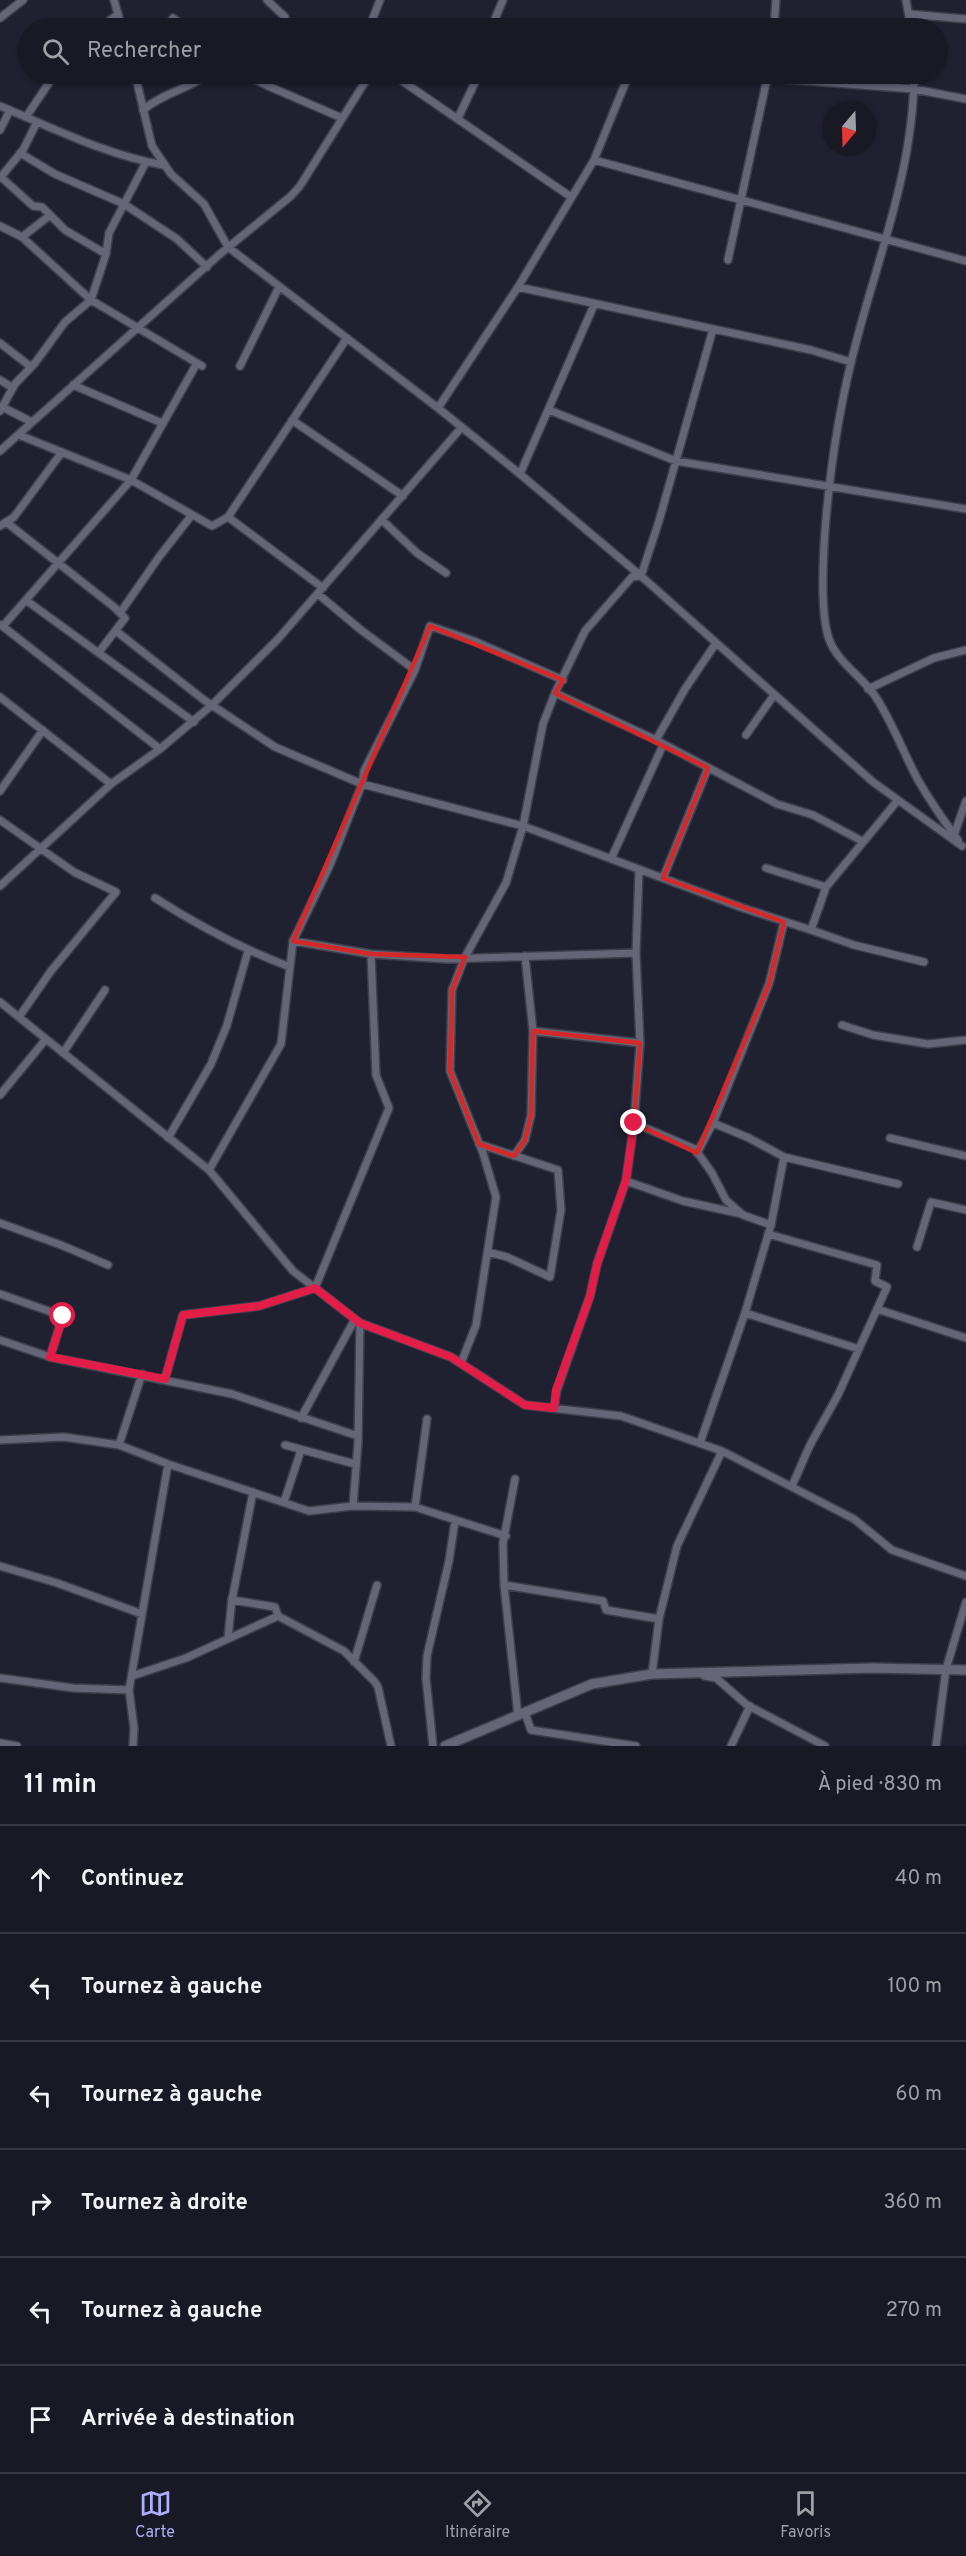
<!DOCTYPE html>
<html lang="fr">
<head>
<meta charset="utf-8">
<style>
  body { margin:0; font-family:Overpass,sans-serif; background:#21222c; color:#f1f3f6 }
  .compass { position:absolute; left:822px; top:102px; width:54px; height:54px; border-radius:50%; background:#181924; box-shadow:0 2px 4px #0004; rotate:199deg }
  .stop { position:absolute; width:18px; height:18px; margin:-14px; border:4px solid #e11d48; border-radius:50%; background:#fff }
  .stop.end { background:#e11d48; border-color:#fff; box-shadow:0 2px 6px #0008 }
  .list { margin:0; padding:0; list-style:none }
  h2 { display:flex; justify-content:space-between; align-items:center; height:78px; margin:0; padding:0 24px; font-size:26px }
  h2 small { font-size:20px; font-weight:400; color:#9fa0a6 }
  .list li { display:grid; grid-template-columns:39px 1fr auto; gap:18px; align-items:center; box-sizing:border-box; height:108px; padding:0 24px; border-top:2px solid #363841 }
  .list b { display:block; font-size:22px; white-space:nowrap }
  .list em { font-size:20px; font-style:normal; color:#9fa0a6 }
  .icon { flex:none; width:33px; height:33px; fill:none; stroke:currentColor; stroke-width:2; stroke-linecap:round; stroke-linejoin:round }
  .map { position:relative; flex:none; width:966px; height:1746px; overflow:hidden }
  .search { position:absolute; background:#181924; box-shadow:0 2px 4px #0004; left:18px; right:18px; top:18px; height:66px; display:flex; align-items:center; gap:15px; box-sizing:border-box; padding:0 21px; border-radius:33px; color:#9fa0a6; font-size:22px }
  .sheet { height:726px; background:#181924 }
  nav { display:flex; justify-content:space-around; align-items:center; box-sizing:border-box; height:84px; border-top:2px solid #363841; background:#181924; font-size:16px; color:#9fa0a6 }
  nav a { display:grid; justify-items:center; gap:3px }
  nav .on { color:#aeaefa }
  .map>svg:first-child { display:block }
</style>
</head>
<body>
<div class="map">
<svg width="966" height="1746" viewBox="0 0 966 1746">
  <rect width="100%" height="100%" fill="#202130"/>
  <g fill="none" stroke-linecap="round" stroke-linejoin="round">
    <g stroke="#3e3f4c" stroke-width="10">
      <path id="street" d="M114,0L122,28
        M267,0L285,17L278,28
        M906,0L911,28
        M909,14L966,19
        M0,18L23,0
        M100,28L117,15
        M166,28L173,18L186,28
        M369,28L380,0
        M491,28L503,0
        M774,28L776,0
        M135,74L152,146L171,174L204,204L228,247L438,408L520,474L641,576L873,782L962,846
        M245,74L268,86L342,118
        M392,74L571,197
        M718,74L914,89L966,99
        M914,74C914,165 880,252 857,339C840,402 830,466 825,531C823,559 820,613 829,639C838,664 864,677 877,699C893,724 904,754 918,780C930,801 944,821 958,840
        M0,106C53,128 106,155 163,165
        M143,110C163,93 188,89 209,74
        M26,117L55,74
        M458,118L479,74
        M0,130L10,110
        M20,153L55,174L124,204L177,239L207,267
        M594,160L966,261
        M1,177L33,206L42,207L65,230L106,254
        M0,178L23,150L37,122
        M0,226L22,237L91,300L202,366
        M22,237L49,216
        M728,260L768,74
        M518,287L811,350L851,362
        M0,343L31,367
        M240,366L279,287
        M0,380L13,388
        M73,385L162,423
        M2,407L32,422
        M438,408L518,287L594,160L629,74
        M549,410L676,461L966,509
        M0,411L15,384L35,363L65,322L91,300L106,254L109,233L146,162
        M292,420L403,496
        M19,435L131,480L212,526L228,517L323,588
        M0,451L220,254L291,196L300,186L370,74
        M520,474L594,305
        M228,517L347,338
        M382,520L417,553L446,573
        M6,522L114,607L125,618L99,652
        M0,526L14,517L62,452
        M318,594L361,630L415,670
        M27,601L194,722
        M120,613L159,557L191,516
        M1,625L160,749
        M3,626L131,480L197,363
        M116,631L204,700L275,747L362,784L523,826L743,908L811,930L826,887L898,800
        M868,689L934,658L966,650
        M555,693L656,740L777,804L813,815L862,841
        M0,697L111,784
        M746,735L774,695
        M656,740L685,689L716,643
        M0,791L43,730
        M0,820L74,872L116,892L51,971L19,1017
        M954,835L966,801
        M611,859L663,745
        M766,868L826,887
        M639,870L636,953L640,1043L634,1123L695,1149L712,1173L726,1200L743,1215L771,1225L745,1313L700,1443
        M663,878L708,768
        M0,886L111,784L160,749L212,705L278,639L461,428
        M155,898C199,926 242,949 290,967
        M811,930L854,945L924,962
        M293,941L371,954L446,959L636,953
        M0,1002L209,1170L293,1271L360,1323L451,1357L525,1405L621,1416L722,1451L854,1519L892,1550L966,1576
        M842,1025L873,1035L928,1044L966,1040
        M533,1031L640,1043
        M63,1053L105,990
        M0,1095L46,1039
        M713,1123L749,1138L784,1157L898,1184
        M168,1138L211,1064L227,1025L248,951
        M890,1138L966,1156
        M479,1144L558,1170L561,1210L550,1277L507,1257L488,1252
        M697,1153L713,1123L769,984L784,922
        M514,1156L525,1140L531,1115L533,1031L525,956
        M209,1170L281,1044L293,941L330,865L362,784L364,771L415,670L430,626L474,641L563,680
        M626,1181L683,1201L742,1214
        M0,1223L61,1245L108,1265
        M771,1225L784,1157
        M768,1234L877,1265L875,1281L887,1287L838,1395L810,1445L792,1486
        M917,1247L931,1202L966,1210
        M0,1294L63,1316L50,1357
        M877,1309L966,1338
        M745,1313L859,1349
        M0,1340L50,1357L232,1394L358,1436
        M461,1363L476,1325L496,1197L483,1153L450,1071L452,990L465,957L506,883L523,826L543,724L555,693L585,631L632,577L641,576L659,521L713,329
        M165,1379L183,1315L259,1306L315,1288L389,1108L376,1075L371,954
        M554,1408L557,1390L590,1296L597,1264L626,1181L634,1123
        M301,1418L355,1319
        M0,1440L64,1437L119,1445L168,1464L309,1511L353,1506L415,1507L506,1536
        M119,1445L142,1374
        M285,1445L355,1464
        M515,1479L503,1543L504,1585L518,1716
        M253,1492L232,1600L275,1607L278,1616L344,1651L374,1681L378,1687L391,1746
        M284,1502L301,1450
        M353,1506L358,1443L360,1323
        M415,1507L427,1419
        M0,1566L57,1583L142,1614
        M504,1585L603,1601L606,1610L659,1619
        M228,1638L232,1598
        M354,1662L377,1585
        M652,1674L659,1619L677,1546L722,1451
        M132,1676L186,1658L278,1616
        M704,1676L716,1678L747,1705L825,1746
        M0,1678L73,1688L129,1690
        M525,1713L531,1730L636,1746
        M0,1743L17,1746
        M133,1746L134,1728L129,1690L168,1464
        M433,1746L426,1678L427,1656L449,1561L455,1521
        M731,1746L750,1706
        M936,1746L946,1669L966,1602"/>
    </g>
    <g stroke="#3e3f4c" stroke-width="12">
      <path id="secondary" d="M445,1746L592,1684L652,1674L872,1668L966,1670"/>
    </g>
    <use href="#street" stroke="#646577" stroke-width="7"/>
    <use href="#secondary" stroke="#646577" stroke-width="9"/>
  </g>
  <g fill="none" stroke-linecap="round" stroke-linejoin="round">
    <path stroke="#e11d48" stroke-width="8" d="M63,1316L50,1357L165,1379L183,1315L259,1306L315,1288L360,1323L451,1357L525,1405L554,1408L556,1390L590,1296L597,1264L626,1180L634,1123"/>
  </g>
  <path fill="none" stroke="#d62828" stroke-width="4.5" stroke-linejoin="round" d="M430,626L563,680L555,693L708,768L663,878L784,922L769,984L697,1153L634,1123L640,1043L533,1031L531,1115L525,1140L514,1156L479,1144L450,1071L452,990L465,957L371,954L293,941Z"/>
</svg>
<svg class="compass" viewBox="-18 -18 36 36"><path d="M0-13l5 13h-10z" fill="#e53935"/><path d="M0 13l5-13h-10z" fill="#9fa0a6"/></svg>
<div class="stop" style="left:63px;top:1316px"></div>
<div class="stop end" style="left:634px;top:1123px"></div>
<div class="search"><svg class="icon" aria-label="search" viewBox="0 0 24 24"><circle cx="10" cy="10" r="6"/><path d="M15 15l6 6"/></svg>Rechercher</div>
</div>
<section class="sheet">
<h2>11 min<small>À pied · 830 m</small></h2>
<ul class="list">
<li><svg class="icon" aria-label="ahead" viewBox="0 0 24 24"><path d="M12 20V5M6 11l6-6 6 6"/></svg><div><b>Continuez</b></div><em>40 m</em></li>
<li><svg class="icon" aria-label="left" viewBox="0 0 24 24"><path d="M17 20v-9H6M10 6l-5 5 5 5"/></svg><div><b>Tournez à gauche</b></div><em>100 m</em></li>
<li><svg class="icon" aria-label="left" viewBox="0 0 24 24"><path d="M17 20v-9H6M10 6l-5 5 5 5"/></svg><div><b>Tournez à gauche</b></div><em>60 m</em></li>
<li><svg class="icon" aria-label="right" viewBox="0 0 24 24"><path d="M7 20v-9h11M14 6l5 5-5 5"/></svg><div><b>Tournez à droite</b></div><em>360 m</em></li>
<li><svg class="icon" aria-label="left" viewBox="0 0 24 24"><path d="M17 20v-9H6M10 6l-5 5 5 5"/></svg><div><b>Tournez à gauche</b></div><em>270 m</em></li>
<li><svg class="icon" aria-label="arrive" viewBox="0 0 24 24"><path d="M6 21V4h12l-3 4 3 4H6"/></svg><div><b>Arrivée à destination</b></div></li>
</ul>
</section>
<nav>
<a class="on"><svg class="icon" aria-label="map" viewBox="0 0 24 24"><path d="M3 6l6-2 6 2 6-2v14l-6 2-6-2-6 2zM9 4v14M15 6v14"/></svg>Carte</a>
<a><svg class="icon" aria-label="directions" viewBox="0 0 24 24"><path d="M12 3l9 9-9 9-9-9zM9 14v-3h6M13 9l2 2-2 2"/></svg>Itinéraire</a>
<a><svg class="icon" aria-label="saved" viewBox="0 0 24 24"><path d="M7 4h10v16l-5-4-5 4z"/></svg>Favoris</a>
</nav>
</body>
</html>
